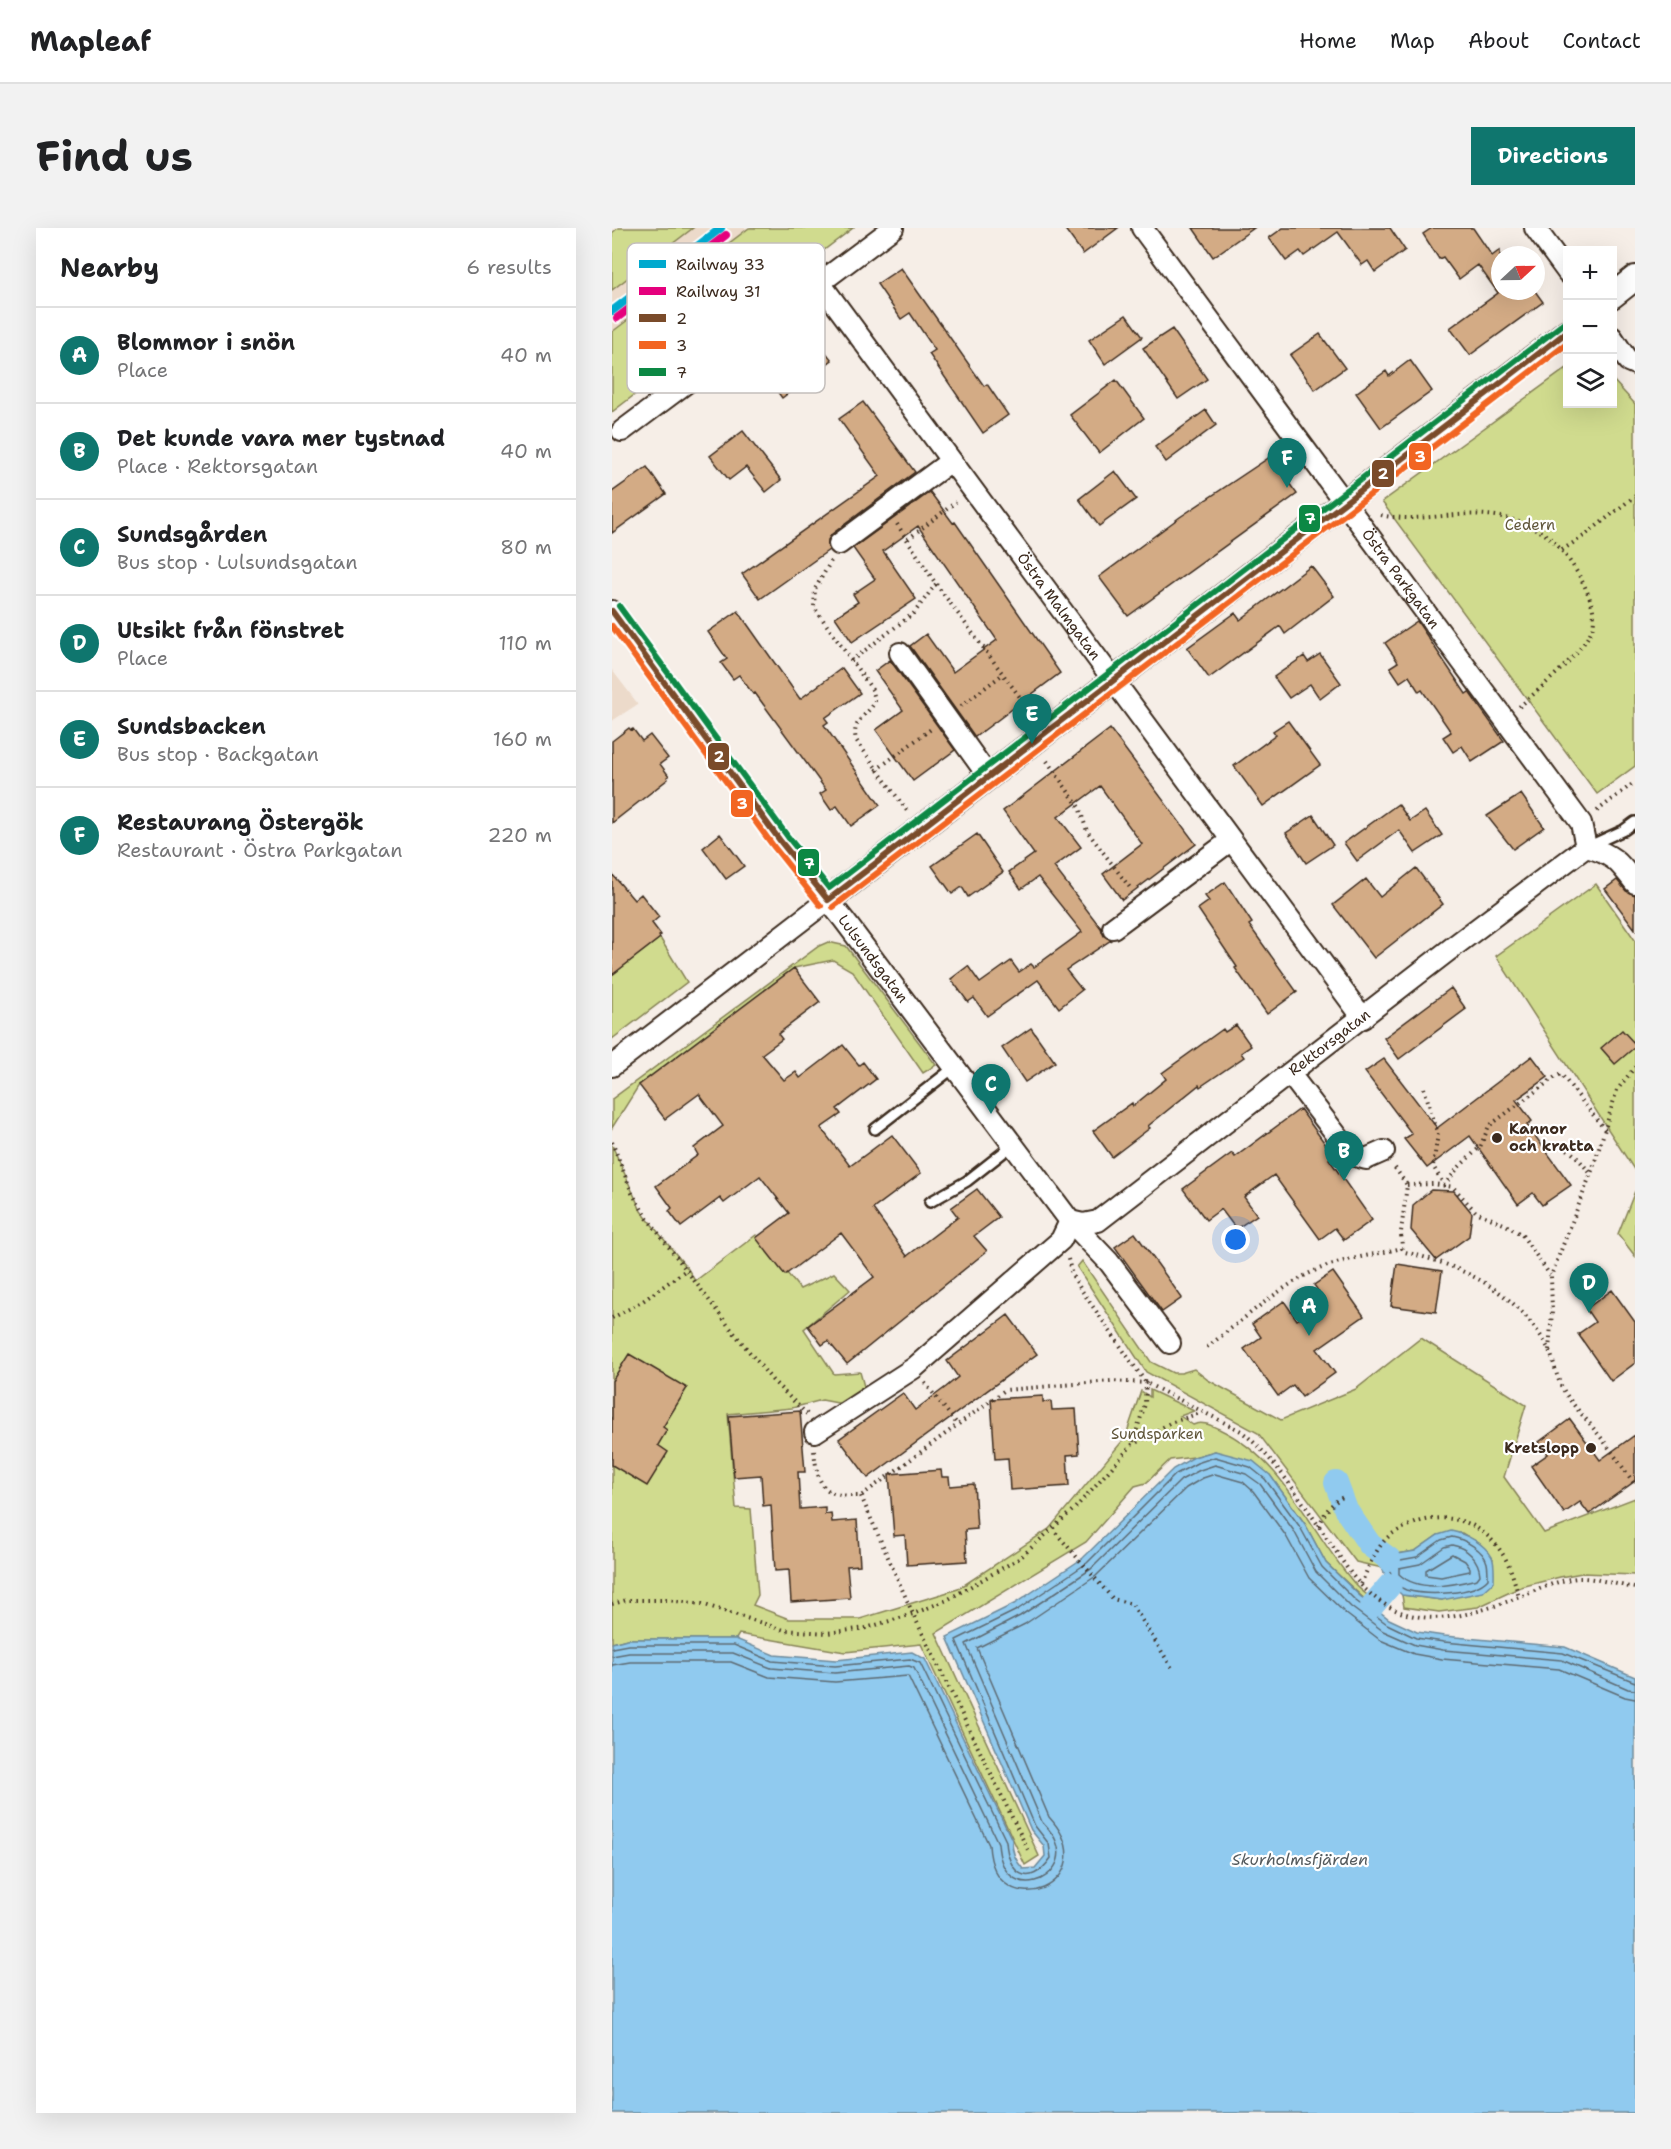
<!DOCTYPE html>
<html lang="en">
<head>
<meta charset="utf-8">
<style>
  body { margin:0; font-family:"Shantell Sans",sans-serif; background:#f2f2f2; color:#202124 }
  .controls { position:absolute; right:18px; top:18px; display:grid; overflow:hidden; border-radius:0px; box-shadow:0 6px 24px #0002 }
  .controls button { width:54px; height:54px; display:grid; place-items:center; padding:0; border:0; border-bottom:2px solid #e0e0e0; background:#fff; color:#202124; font:30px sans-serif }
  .compass { position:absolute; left:879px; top:18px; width:54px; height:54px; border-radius:50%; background:#fff; box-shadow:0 6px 24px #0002; rotate:68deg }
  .you { position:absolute; left:624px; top:1012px; width:21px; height:21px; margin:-15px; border:4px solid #fff; border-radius:50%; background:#1a73e8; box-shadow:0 0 0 9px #1a73e833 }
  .badge { display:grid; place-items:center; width:39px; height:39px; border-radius:50%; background:#0f766e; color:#fff; font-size:20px; font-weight:700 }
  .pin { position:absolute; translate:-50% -50px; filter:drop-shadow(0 2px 3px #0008) }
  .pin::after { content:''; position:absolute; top:32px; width:21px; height:18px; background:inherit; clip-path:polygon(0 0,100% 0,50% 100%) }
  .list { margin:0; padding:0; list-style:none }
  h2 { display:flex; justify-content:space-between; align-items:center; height:78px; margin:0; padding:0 24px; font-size:26px }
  h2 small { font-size:20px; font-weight:400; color:#757577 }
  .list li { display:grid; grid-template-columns:39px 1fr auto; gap:18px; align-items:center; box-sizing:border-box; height:96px; padding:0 24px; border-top:2px solid #e0e0e0 }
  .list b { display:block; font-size:22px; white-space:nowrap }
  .list p { margin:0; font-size:20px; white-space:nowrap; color:#757577 }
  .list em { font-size:20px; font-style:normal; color:#757577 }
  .icon { flex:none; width:33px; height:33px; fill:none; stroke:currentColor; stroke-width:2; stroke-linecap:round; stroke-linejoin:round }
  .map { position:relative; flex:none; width:1023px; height:1885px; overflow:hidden; border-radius:0px }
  header { display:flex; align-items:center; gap:36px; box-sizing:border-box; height:84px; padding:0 30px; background:#fff; border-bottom:2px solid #e0e0e0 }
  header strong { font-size:28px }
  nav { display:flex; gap:33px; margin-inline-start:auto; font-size:21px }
  .intro { display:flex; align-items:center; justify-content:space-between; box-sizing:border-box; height:144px; padding:0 36px }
  h1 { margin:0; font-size:42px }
  .button { padding:15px 27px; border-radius:0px; background:#0f766e; color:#fff; font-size:21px; font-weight:700 }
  main { display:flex; gap:36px; padding:0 36px }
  aside { flex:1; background:#fff; border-radius:0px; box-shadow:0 6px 24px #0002 }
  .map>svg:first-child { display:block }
</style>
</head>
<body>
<header>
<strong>Mapleaf</strong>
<nav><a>Home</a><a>Map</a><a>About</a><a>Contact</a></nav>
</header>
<div class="intro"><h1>Find us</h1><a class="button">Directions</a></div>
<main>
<aside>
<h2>Nearby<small>6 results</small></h2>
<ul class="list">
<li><span class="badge">A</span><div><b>Blommor i snön</b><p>Place</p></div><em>40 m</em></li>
<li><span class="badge">B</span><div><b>Det kunde vara mer tystnad</b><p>Place · Rektorsgatan</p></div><em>40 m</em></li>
<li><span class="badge">C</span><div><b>Sundsgården</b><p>Bus stop · Lulsundsgatan</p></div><em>80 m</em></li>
<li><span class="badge">D</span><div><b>Utsikt från fönstret</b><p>Place</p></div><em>110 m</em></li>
<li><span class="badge">E</span><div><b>Sundsbacken</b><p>Bus stop · Backgatan</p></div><em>160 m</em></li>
<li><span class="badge">F</span><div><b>Restaurang Östergök</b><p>Restaurant · Östra Parkgatan</p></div><em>220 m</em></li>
</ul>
</aside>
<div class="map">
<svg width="1023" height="1885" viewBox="0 0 1023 1885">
  <rect width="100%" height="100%" fill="#f6eee7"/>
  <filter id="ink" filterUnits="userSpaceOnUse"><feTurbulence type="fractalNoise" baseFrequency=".0167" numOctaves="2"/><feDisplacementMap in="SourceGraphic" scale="12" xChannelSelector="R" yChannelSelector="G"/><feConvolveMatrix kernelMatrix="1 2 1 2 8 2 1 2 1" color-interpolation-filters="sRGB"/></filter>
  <g filter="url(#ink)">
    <path fill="#ecdaca" d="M81,0H137L0,104V62Z
      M0,442L26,476L0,493Z"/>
    <path fill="#d0db8e" stroke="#868256" stroke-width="1.5" d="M6,0H81L0,62V5Z
      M137,0H241L0,184V104Z
      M955,140L956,176H1000L1001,152L1023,176V538L985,566L770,274Z
      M984,656L1023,712V943L884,728Z
      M48,710L75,754L0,811V747Z
      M216,714L234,718L324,837L311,845L240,743L221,732L182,740L27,857L0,900V871L207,718Z
      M0,917L29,983L76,1041L83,1053L144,1007L188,1061L222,1045L238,1062L192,1101L222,1146L248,1144L255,1169L236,1177L210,1172L180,1180L116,1186L124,1280L139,1281L146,1367L141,1377L177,1391H248L346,1361L437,1301L513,1210L529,1163L538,1169V1162L582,1183L568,1188L581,1197C590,1193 598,1197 607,1201C673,1232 698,1304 743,1356C749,1363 757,1368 764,1374L760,1378L714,1335L693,1296L658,1247L603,1223L582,1229L558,1232L534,1255L523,1258L474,1314L324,1405L427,1628L413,1637L309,1416L233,1424L127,1406L124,1411H15L0,1415Z
      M1023,963V1028L1006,1006Z
      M470,1033L539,1134L561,1145H569L582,1141L596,1152L669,1192L744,1161L809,1110L914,1177L892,1249L932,1305L1023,1270V1347L970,1345L948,1349L909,1359L866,1379L827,1384L792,1379L790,1367L830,1372L881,1331L868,1316L850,1305L826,1307L803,1323L780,1327L770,1340L744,1334L646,1205L534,1144L465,1039Z"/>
    <path fill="#90caef" stroke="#6e8a9b" stroke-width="1.5" d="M603,1223L641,1233L658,1247L693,1296L714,1335L748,1368L777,1391L805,1404L832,1408L953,1419L1023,1449V1885H0V1415L15,1411H124L162,1427L224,1432L300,1424L313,1431L400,1612C400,1624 403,1632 411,1641L423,1640L433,1628L432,1618L419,1602L335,1409L402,1376L471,1330L561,1241L582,1229Z
      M839,1303C854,1306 872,1315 880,1329C883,1336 882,1347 882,1354L871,1364L830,1372L790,1367L776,1354L770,1340L780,1327L803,1323L826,1307Z"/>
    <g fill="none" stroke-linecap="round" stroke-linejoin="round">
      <path stroke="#5d6a72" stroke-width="1.5" d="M840,1309C852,1311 872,1322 875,1335C876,1340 876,1346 876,1351C862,1367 815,1368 794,1362C785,1359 780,1349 777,1341L783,1333L805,1329L829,1312Z
        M840,1317C856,1320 867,1332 868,1347L865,1351C841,1357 807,1365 787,1346V1340L808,1336L832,1319Z
        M840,1326L853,1333L858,1340V1343L829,1349L814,1347V1342Z
        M0,1420L16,1417H122L160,1433L223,1438L298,1431L308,1435L394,1613C396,1646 417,1662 439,1630L437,1616L423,1598L344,1412L405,1382L475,1335L564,1246L585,1235L603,1229L638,1239L653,1251L688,1299L710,1339L744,1373L775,1396L804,1410L832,1414L951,1425L1023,1454
        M0,1428L17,1425H121L159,1440L223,1445L297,1438L302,1440L386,1615C390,1681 461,1651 444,1613C441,1605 435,1600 430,1594L354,1416L408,1388L479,1341L569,1252L588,1242L603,1237L634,1246L648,1256L682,1303L704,1344L739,1379L771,1403L803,1417L831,1422L950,1432L1016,1461L1023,1462
        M0,1437L18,1434H119L157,1449L223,1454L296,1448L377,1617C382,1703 498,1655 437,1589L365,1420L413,1396L484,1348L574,1260L591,1250L603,1246L631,1254L641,1263L674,1308L697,1350L733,1385L768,1412L802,1426L830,1431L947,1441L1013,1469L1023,1471"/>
      <path stroke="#90caef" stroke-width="24" d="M724,1255L734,1282L758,1317L777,1331
        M760,1378L778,1357"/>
    </g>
    <path fill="#d3ab85" stroke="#3b2a1e" stroke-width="1.5" d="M452,0H506L471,26Z
      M581,0H642L601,29Z
      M671,0H778L793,22L763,44L756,33L750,37L726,4L692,28L688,23L674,33L657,10Z
      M820,0H861L880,28L888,22V63H923L931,74L858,127L838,100L886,65L866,37L847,51L831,29L827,31L811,6Z
      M289,40L372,158L375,156L396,187L371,205L317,126L323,122L298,85L289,91L265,56Z
      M514,87L530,109L493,136L477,112Z
      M560,101L595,151L566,171L531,120Z
      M708,106L733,140L703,162L678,127Z
      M201,108L220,132L170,170L152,145Z
      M798,132L820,163L769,200L744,165L774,143L777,148Z
      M504,152L532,190L487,225L458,187Z
      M251,174L303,244L220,306L216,312L217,322L148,371L130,346L268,248L227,191Z
      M594,182L604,197L554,234L543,219Z
      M131,203L169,252L154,264L134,239L117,252L98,228Z
      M658,229L685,266L516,388L487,349L568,289Z
      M35,239L54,266L0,305V264Z
      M503,243L524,271L487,298L467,271Z
      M318,264L341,295L343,294L448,445L363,509L298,418L314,406L341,444L385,412L306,298L271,323L304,371L240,414L223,389L246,374L241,366L263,351L241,320Z
      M699,338L722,368L673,406L668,398L597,450L575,420L623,385L628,392Z
      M126,383L188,471L230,440L248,465L213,490L216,494L212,497L268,577L239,598L225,578L219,582L208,566L214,562L143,465L141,466L127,447L121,451L109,435L115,431L96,404Z
      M805,393L854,466L857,464L892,513L860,534L850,518L841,524L831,509L839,504L810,462L807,464L797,448L788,454L778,439L786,434L773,415Z
      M708,426L729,455L708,471L698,456L677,470L662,449L692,428L696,434Z
      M278,432L343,522L301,553L264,502L291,482L263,443Z
      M676,493L708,537L651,578L622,538L664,507L661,503Z
      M17,500L19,502L21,501L30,513L38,507L56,530L48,536L57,548L55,549L56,551L0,595V513Z
      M498,501L584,616L510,672L491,646L530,616L488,558L446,589L469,619L442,639L489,700L492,708L499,712L454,742L470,762L447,780L426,752L375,788L362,770L356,774L339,751L356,738L368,755L399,733L407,744L419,736L422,739L470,704L426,649L409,661L397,644L422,626L391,583Z
      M909,566L932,599L901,621L875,588Z
      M786,576L798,593L813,583L830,607L803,625L787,602L745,633L732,615Z
      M701,587L721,617L694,635L674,605Z
      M108,606L132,638L114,651L91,620Z
      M365,606L391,644L356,669L350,659L340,666L320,638Z
      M804,640L831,676L762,730L721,677L754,651L768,669Z
      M0,646L22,672L29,666L47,689L40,695L49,707L47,708L48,710L0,747Z
      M1005,652L1014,663L1023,667V701L993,661Z
      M613,654L640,695L637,697L685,764L655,786L623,740L625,739L586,681L597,673L593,668Z
      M182,740L208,774L166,806L170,811L150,826L172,852L184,844L188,850L231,817L247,837L251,834L264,851L225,881L229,886L209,900L238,938L280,907L309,945L261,981L295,1028L346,989L339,980L365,961L387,989L362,1008L375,1023L235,1136L216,1113L210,1117L196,1098L262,1049L229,1005L173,1047L144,1010L177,985L148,948L112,975L108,970L69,999L57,983L60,980L44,958L86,927L82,920L111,898L87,866L53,891L27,857Z
      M839,760L854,781L787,831L772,810Z
      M624,797L639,818L629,825L632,829L588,859L587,857L536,898L538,900L500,929L481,903L520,875L521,878L554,851L550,845L611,801L613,804Z
      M419,800L443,834L413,854L390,820Z
      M1010,802L1023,816V819L1003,836L989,820Z
      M920,828L936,849L904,872L920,893L915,897L959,957L930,977L921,965L906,976L858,908L815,940L792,911L800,906L753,844L772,831L825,900Z
      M688,881L722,928L717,931L760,992L732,1012L723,1000L708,1011L662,947L632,969L645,987L624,1001L609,981L594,992L571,961L620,925L623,929Z
      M819,962L842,963L860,985L857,1008L824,1032L799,1002L801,977Z
      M523,1005L570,1070L550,1084L503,1019Z
      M785,1036L830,1043L824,1084L779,1078Z
      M721,1044L752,1088L705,1121L723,1145L690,1169L681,1157L666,1168L632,1121L649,1109L640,1096L672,1073L685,1092L713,1073L702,1057Z
      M1000,1062L1023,1094V1135L999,1153L966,1106L983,1094L974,1081Z
      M396,1087L425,1126L256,1250L227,1211L291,1165L303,1182L334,1159L346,1149L335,1133Z
      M17,1126L75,1160L51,1199L55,1202L46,1217L56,1224L35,1258L0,1237V1153Z
      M431,1168V1174L439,1173L440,1182L464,1181L467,1226L455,1227L457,1258L398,1262L396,1230L383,1231L379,1171Z
      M188,1183L193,1244H186L188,1281L213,1279V1286L219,1285L220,1294L245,1292L248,1337L235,1338L238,1370L179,1374L177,1342L163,1343L159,1277L151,1278L149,1247L122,1249L117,1188Z
      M958,1191L988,1232L1023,1207V1253L977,1286L968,1274L952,1285L919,1238L936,1226L927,1214Z
      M329,1242L330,1249H337L338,1258L362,1256L365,1301L353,1302L355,1333L295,1337L293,1307L282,1308L277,1246Z"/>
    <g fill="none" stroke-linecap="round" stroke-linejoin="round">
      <g stroke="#3b2a1e" stroke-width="14">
        <path id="service" d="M977,618L1012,602L1023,594
          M263,901L344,838
          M318,974L355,953L402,916"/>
      </g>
      <g stroke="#3b2a1e" stroke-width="24">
        <g id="minor">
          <path id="s1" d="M530,0L969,595L974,619"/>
          <path d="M923,0L956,45"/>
          <path id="s2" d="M208,55L751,790"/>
          <path d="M1000,109L1016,133L1023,136"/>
          <path d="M10,203L281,0"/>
          <path d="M227,316L339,233"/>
          <path id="s3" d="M0,383L169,614L232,692L458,993L497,1034L558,1115"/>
          <path d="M288,425L376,548"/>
          <path d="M974,619C1001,626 1007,634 1023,655"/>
          <path d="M501,700L618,613"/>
          <path d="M0,838L216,672"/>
          <path d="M678,846L740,927L754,931L772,923"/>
          <path id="s4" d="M458,993L471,996L486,993L841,719L974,619"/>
          <path d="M203,1204L302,1140L449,1012L458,993"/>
        </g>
      </g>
      <g stroke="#3b2a1e" stroke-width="28">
        <path id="tertiary" d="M1000,68L1023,50
          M216,672L956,103"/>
      </g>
      <path stroke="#3b2a1e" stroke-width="4" stroke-dasharray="1.5 4.5" stroke-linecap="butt" d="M769,287C803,295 839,284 874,287C893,288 914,295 931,305C952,318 988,372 981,398C973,424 928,460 907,479
        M285,296L324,356L422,488
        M296,311L344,274
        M950,322L972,308L1023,268
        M219,333L203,361L202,379L261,463L263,473C256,488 239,492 244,512L295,583
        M239,433L302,385L324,356
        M349,478L391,446
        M435,533L467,579L475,603L519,661
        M264,542L319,501
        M985,583L1023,554
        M812,860L826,906L821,938L832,957L847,939L868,919L877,898L943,849L949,846L993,902
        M0,914L20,965L35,990L115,1096L160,1152L196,1187
        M933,921C951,908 968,933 978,945
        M783,940L795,957L789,1004L790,1020L793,1024C854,1039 907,1065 937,1122C943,1135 944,1150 951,1161C959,1176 972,1188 982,1201C997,1219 1010,1238 1023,1257
        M795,957L822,956L841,959L864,984L894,997L910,1007L938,1047
        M456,1031L460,1047L468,1060L534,1155L629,1203C666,1233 692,1277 719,1316C729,1330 737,1345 749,1357C799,1409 854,1389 913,1367C930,1360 947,1352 965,1350C983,1349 1005,1357 1023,1360
        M0,1090L28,1075L74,1042
        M595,1119C627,1095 658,1067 692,1048C721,1032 758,1028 790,1020
        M937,1122L940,1084L939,1048L981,940L1005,862L1023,839
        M313,1155L345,1196
        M202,1223C206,1259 211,1269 249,1268L393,1162L499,1153L534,1155L533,1176L520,1217
        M249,1268L301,1386L416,1622
        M707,1298C712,1285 719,1275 731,1269
        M444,1305L501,1371L520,1376L560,1440
        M749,1356C756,1340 762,1324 774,1311C781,1303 796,1298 806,1294C843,1283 874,1297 893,1330C900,1342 903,1356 907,1369
        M0,1376L15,1372H55L90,1376L172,1402L215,1405L254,1400L301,1386L335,1372L408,1330L463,1280L520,1217L558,1195L591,1184"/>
      <use href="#service" stroke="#fff" stroke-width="9"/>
      <use href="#minor" stroke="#fff" stroke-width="20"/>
      <use href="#tertiary" stroke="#fff" stroke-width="24"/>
      <g stroke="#fff" stroke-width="10">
        <path id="bus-1" d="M0,383L169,614L216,672
          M216,672L956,103"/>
      </g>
      <g stroke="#fff" stroke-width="10">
        <path id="bus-2" d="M0,398L162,619L209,678
          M221,679L956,115"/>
      </g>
      <g stroke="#fff" stroke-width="10">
        <path id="bus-3" d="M7,378L176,609L217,660L951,96"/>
      </g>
      <use href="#bus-1" stroke="#7a4b2a" stroke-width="6"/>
      <use href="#bus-2" stroke="#f26522" stroke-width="6"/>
      <use href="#bus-3" stroke="#0c8844" stroke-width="6"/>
      <g stroke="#fff" stroke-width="12">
        <path id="rail-1" d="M0,83L109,0"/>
      </g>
      <g stroke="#fff" stroke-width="12">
        <path id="rail-2" d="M5,90L114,7"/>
      </g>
      <use href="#rail-1" stroke="#00a9ce" stroke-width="8"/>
      <use href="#rail-2" stroke="#e5007d" stroke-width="8"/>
    </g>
  </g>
  <g fill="#3b2a1e" stroke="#fff" stroke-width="2">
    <circle cx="885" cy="910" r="6"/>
    <circle cx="979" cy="1220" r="6"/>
  </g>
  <g text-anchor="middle" stroke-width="4.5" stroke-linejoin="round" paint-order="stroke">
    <g font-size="15" fill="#60563a" stroke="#fff">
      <text x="918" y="302">Cedern</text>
      <text x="545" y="1211">Sundsparken</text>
    </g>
    <g font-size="15" fill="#3b2a1e" stroke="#fff">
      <text dy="5" stroke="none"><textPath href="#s1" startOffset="436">Östra Parkgatan</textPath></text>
      <text dy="5" stroke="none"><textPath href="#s2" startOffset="402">Östra Malmgatan</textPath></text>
      <text dy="5" stroke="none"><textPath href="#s3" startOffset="435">Lulsundsgatan</textPath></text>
      <text dy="5" stroke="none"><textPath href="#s4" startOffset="321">Rektorsgatan</textPath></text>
    </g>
    <g font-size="15" font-weight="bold" fill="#3b2a1e" stroke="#fff" text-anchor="start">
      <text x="897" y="906">Kannor<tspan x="897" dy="17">och kratta</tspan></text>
      <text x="967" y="1225" text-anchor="end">Kretslopp</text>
    </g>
    <g font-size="16" font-style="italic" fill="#545a5d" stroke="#fff">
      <text x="688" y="1637">Skurholmsfjärden</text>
    </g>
  </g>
  <rect x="15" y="15" width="198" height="150" rx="9" fill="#fff" stroke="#c4bfbc" stroke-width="1.5"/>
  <rect x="27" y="32" width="27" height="8" fill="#00a9ce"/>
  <rect x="27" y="59" width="27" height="8" fill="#e5007d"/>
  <rect x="27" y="86" width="27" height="8" fill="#7a4b2a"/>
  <rect x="27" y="113" width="27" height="8" fill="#f26522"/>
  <rect x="27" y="140" width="27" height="8" fill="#0c8844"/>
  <g font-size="16" fill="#3b2a1e">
    <text x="64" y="42">Railway 33</text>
    <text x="64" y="69">Railway 31</text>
    <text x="64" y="96">2</text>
    <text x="64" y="123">3</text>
    <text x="64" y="150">7</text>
  </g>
  <g stroke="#fff" stroke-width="2">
    <rect x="796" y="214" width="24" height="29" rx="6" fill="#f26522"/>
    <rect x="759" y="231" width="24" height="29" rx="6" fill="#7a4b2a"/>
    <rect x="686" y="276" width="23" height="29" rx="6" fill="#0c8844"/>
    <rect x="95" y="514" width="23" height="29" rx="6" fill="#7a4b2a"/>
    <rect x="118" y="561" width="24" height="29" rx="6" fill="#f26522"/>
    <rect x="185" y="620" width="23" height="29" rx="6" fill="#0c8844"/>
  </g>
  <g font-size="16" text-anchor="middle" font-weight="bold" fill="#fff">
    <text x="808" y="234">3</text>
    <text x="771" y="251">2</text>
    <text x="698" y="296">7</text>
    <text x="107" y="534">2</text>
    <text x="130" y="581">3</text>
    <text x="197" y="641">7</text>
  </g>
</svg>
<div class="controls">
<button>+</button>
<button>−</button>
<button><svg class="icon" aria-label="layers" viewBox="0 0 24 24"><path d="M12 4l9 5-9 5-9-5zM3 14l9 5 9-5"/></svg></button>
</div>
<svg class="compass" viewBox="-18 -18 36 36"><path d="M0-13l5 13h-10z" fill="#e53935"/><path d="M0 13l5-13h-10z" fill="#757577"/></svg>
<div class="you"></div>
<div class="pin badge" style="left:697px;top:1108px">A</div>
<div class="pin badge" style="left:732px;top:953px">B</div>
<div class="pin badge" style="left:379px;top:886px">C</div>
<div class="pin badge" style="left:977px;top:1085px">D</div>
<div class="pin badge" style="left:420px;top:516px">E</div>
<div class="pin badge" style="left:675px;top:260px">F</div>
</div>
</main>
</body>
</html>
